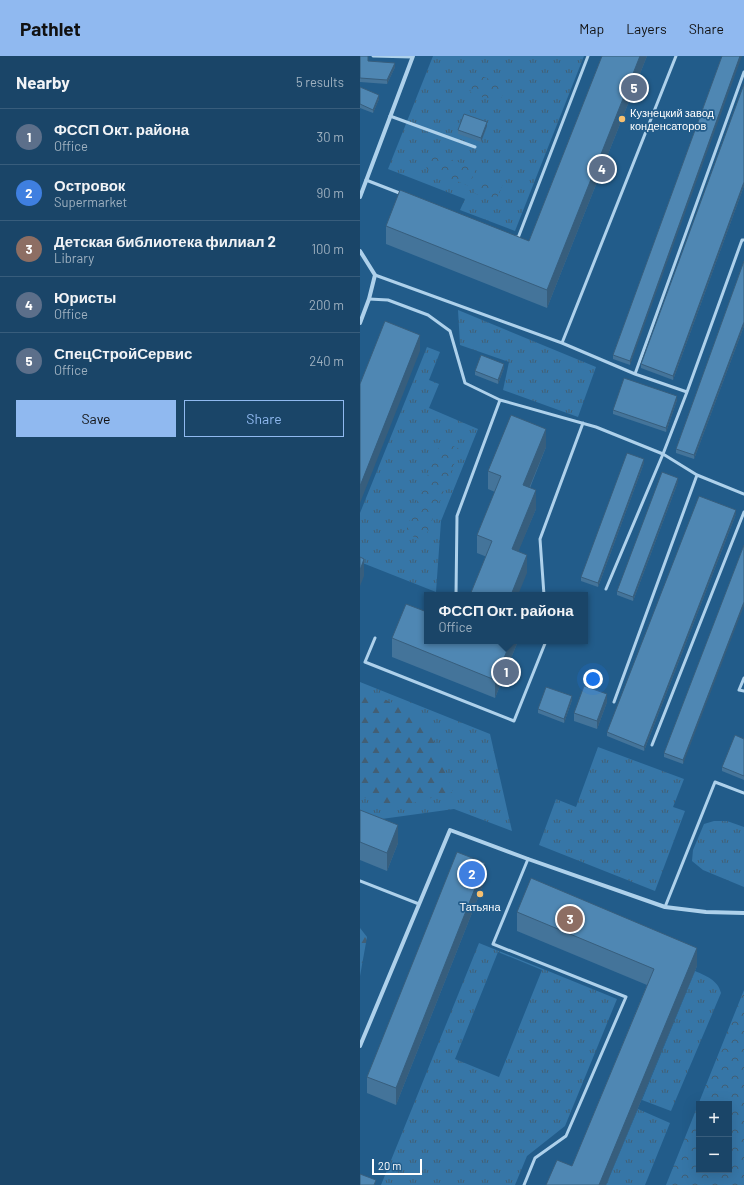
<!DOCTYPE html>
<html lang="en">
<head>
<meta charset="utf-8">
<style>
  body { margin:0; font-family:Barlow,sans-serif; background:#274f71; color:#f1f3f6 }
  .controls { position:absolute; right:12px; bottom:12px; display:grid; overflow:hidden; border-radius:0px; box-shadow:0 4px 16px #0002 }
  .controls button { width:36px; height:36px; display:grid; place-items:center; padding:0; border:0; border-bottom:1px solid #385d7c; background:#1a4568; color:#f1f3f6; font:20px sans-serif }
  .scale { position:absolute; left:12px; bottom:10px; width:50px; box-sizing:border-box; padding-left:4px; border:2px solid #fff; border-top:0; font-size:11px; line-height:14px; white-space:nowrap; color:#fff; -webkit-text-stroke:3px #225c8a; paint-order:stroke }
  .you { position:absolute; left:233px; top:623px; width:14px; height:14px; margin:-10px; border:3px solid #fff; border-radius:50%; background:#1a73e8; box-shadow:0 0 0 6px #1a73e833 }
  .badge { display:grid; place-items:center; width:26px; height:26px; border-radius:50%; background:#90b9f0; color:#fff; font-size:13px; font-weight:700 }
  .pin { position:absolute; translate:-50% -50%; border:2px solid #fff; box-shadow:0 1px 4px #0006 }
  .popup { position:absolute; left:64px; top:536px; width:164px; height:52px; box-sizing:border-box; display:grid; place-content:center; border-radius:0px; background:#1a4568; filter:drop-shadow(0 1px 3px #0005); font-size:13px; white-space:nowrap; color:#9fb1c0 }
  .popup b { font-size:15px; color:#f1f3f6 }
  .popup::after { content:''; position:absolute; left:50%; top:100%; margin-left:-8px; border:8px solid transparent; border-top-color:#1a4568 }
  .list { margin:0; padding:0; list-style:none }
  h2 { display:flex; justify-content:space-between; align-items:center; height:52px; margin:0; padding:0 16px; font-size:17px }
  h2 small { font-size:13px; font-weight:400; color:#9fb1c0 }
  .list li { display:grid; grid-template-columns:26px 1fr auto; gap:12px; align-items:center; box-sizing:border-box; height:56px; padding:0 16px; border-top:1px solid #385d7c }
  .list b { display:block; font-size:15px; white-space:nowrap }
  .list p { margin:0; font-size:13px; white-space:nowrap; color:#9fb1c0 }
  .list em { font-size:13px; font-style:normal; color:#9fb1c0 }
  .actions { display:flex; gap:8px; padding:12px 16px }
  .actions a { flex:1; padding:9px 0; border:1px solid #90b9f0; border-radius:0px; text-align:center; font-size:14px; color:#90b9f0 }
  .actions .main { background:#90b9f0; color:#111 }
  .map { position:relative; flex:none; width:384px; height:1129px; overflow:hidden }
  header { display:flex; align-items:center; gap:24px; box-sizing:border-box; height:56px; padding:0 20px; background:#90b9f0; color:#111 }
  header strong { font-size:19px }
  nav { display:flex; gap:22px; margin-inline-start:auto; font-size:14px }
  main { display:flex }
  aside { flex:1; background:#1a4568 }
  .map>svg:first-child { display:block }
</style>
</head>
<body>
<header>
<strong>Pathlet</strong>
<nav><a>Map</a><a>Layers</a><a>Share</a></nav>
</header>
<main>
<aside>
<h2>Nearby<small>5 results</small></h2>
<ul class="list">
<li><span class="badge" style="background:#5c6f8a">1</span><div><b>ФССП Окт. района</b><p>Office</p></div><em>30 m</em></li>
<li><span class="badge" style="background:#3f7fe0">2</span><div><b>Островок</b><p>Supermarket</p></div><em>90 m</em></li>
<li><span class="badge" style="background:#8d6e63">3</span><div><b>Детская библиотека филиал 2</b><p>Library</p></div><em>100 m</em></li>
<li><span class="badge" style="background:#5c6f8a">4</span><div><b>Юристы</b><p>Office</p></div><em>200 m</em></li>
<li><span class="badge" style="background:#5c6f8a">5</span><div><b>СпецСтройСервис</b><p>Office</p></div><em>240 m</em></li>
</ul>
<div class="actions"><a class="main">Save</a><a>Share</a></div>
</aside>
<div class="map">
<svg width="384" height="1129" viewBox="0 0 384 1129">
  <defs>
    <pattern id="grass-tufts" width="24" height="20" patternUnits="userSpaceOnUse"><rect width="24" height="20" fill="#3676a7"/><path d="M3 7l-1-3M5 7V3M7 7l1-3M15 17l-1-3M17 17v-4M19 17l1-3" fill="none" stroke="#425f75"/></pattern>
    <pattern id="forest-firs" width="22" height="20" patternUnits="userSpaceOnUse"><rect width="22" height="20" fill="#3676a7"/><path d="M5 1l3.5 6h-7zM16 11l3.5 6h-7z" fill="#425f75"/></pattern>
    <pattern id="park-crowns" width="20" height="18" patternUnits="userSpaceOnUse"><rect width="20" height="18" fill="#3676a7"/><path d="M2 6a3 3 0 1 1 6 0M12 15a3 3 0 1 1 6 0" fill="none" stroke="#425f75"/></pattern>
  </defs>
  <rect width="100%" height="100%" fill="#225c8a"/>
  <path fill="url(#grass-tufts)" fill-rule="evenodd" d="M73,0H224L155,175L100,154L105,143L28,113Z
    M98,254L236,311L218,361L143,334L149,306L100,289Z
    M67,291L80,296L69,324L79,328L69,352L118,373L81,465L76,536L0,506V457Z
    M0,626L130,678L152,775L94,753L7,765L0,762Z
    M238,691L324,723L313,751L325,755L295,835L179,789L196,743L216,751Z
    M354,765H367L384,771V831L343,814L332,805L333,794L344,768Z
    M119,887L257,943L205,1070L167,1100L155,1129H21ZM138,896L182,914L139,1021L95,1003Z
    M335,915C346,920 358,924 361,937L311,1055L282,1044Z
    M278,1053L310,1067L285,1129H246Z"/>
  <path fill="url(#forest-firs)" d="M0,632L65,662L93,736L27,754L0,739Z
    M0,872L7,881L0,920Z"/>
  <path fill="url(#park-crowns)" fill-rule="evenodd" d="M117,18L146,30L139,48L110,36Z
    M72,96L116,113L109,130L66,113Z
    M121,119L143,128L135,146L114,137Z
    M81,385L100,393L64,485L45,477Z
    M384,934V1129H306ZM339,1048H369V1114H339Z"/>
  <g fill="none" stroke-linecap="round" stroke-linejoin="round">
    <path stroke="#aed1eb" stroke-width="3" d="M13,0L52,1
      M30,60L115,91
      M6,124L42,138
      M156,181L158,182L228,0
      M15,219L202,287L275,318L327,336L382,184H384
      M9,243L28,244L68,259L90,275L105,327L140,344L236,371L303,398L337,419L384,438
      M202,287L316,0
      M275,318L384,16
      M246,533L303,398L327,336
      M96,539L97,460L140,344
      M184,539L180,483L223,367
      M15,582L5,606L154,665L186,585
      M384,622L379,634L384,635
      M254,646L337,419
      M292,689L384,456
      M0,825L59,848
      M305,851L355,726L384,737
      M164,1129L175,1102L206,1080L266,941L133,888L168,803"/>
    <path stroke="#aed1eb" stroke-width="4" d="M0,141L53,0
      M0,195L15,219L9,243L0,267
      M0,990L90,774L168,803L305,851L346,856L384,857"/>
  </g>
  <path fill="#44749a" d="M0,0L8,5L35,11L27,28L0,26Z
    M242,0H287L187,252L26,188V170L169,185Z
    M362,0L270,309L253,303V299Z
    M384,28V130L313,324L281,312V308Z
    M0,31L19,43L13,57L0,52Z
    M127,70L121,86L98,78V74Z
    M384,205V270L334,403L316,397V393Z
    M144,312L138,328L115,319V315Z
    M317,344L306,376L253,358V354Z
    M186,391L170,432L176,453L158,495L167,517L117,497V479L135,436L128,433V415Z
    M284,407L238,531L221,525V521Z
    M318,426L273,545L257,539V535Z
    M376,458L284,695L247,680V676Z
    M384,489L323,708L304,701V697Z
    M32,582L67,585H158L135,642L32,601Z
    M212,644L204,667L178,657V653Z
    M247,646L237,673L214,665V657Z
    M384,683V724L362,715V711Z
    M0,754L38,787L27,815L0,804Z
    M125,824L36,1049L7,1037V1021Z
    M157,856L337,910L246,1129H186L212,1110L287,929L157,875Z"/>
  <path fill="#375e7d" d="M280,0H287L187,252V234Z
    M380,0H382L270,309V305Z
    M35,7V11L27,28V24Z
    M19,39V43L13,57V54Z
    M127,66V70L121,86V82Z
    M384,126V130L313,324V320Z
    M384,266V270L334,403V399Z
    M60,279V295L0,447V430Z
    M144,308V312L138,328V324Z
    M317,340V344L306,376V372Z
    M186,373V391L163,447V429Z
    M284,403V407L238,531V527Z
    M318,422V426L273,545V541Z
    M176,434V453L152,511V493Z
    M376,454V458L284,695V691Z
    M167,499V517L158,539H151Z
    M4,503V520L0,530V514Z
    M384,546V550L323,708V704Z
    M151,585H158L135,642V624Z
    M247,638V646L237,673V665Z
    M212,640V644L204,667V663Z
    M38,769V787L27,815V797Z
    M125,807V824L36,1049V1032Z
    M337,892V910L246,1129H239Z"/>
  <path fill="#4f87b3" stroke="#375e7d" d="M0,0H8V5L35,7L27,24L0,22Z
    M242,0H280L187,234L26,170L40,134L169,185Z
    M362,0H380L270,305L253,299Z
    M384,28V126L313,320L281,308Z
    M0,31L19,39L13,54L0,48Z
    M104,58L127,66L121,82L98,74Z
    M384,205V266L334,399L316,393Z
    M25,265L60,279L0,430V328Z
    M121,299L144,308L138,324L115,315Z
    M264,322L317,340L306,372L253,354Z
    M151,359L186,373L163,429L176,434L152,493L167,499L151,539H110L132,485L117,479L141,420L128,415Z
    M267,397L284,403L238,527L221,521Z
    M302,416L318,422L273,541L257,535Z
    M339,440L376,454L284,691L247,676Z
    M384,489V546L323,704L304,697Z
    M0,501L4,503L0,514Z
    M46,548L67,556V585H151L135,624L32,582Z
    M224,630L247,638L237,665L214,657Z
    M186,631L212,640L204,663L178,653Z
    M375,679L384,683V720L362,711Z
    M0,754L38,769L27,797L0,786Z
    M97,796L125,807L36,1032L7,1021Z
    M171,822L337,892L239,1129H186L197,1104L212,1110L294,913L157,856Z
    M0,1118L16,1124L14,1129H0Z"/>
  <g fill="#f7c070" stroke="#225c8a" stroke-width="1.5">
    <circle cx="262" cy="63" r="4"/>
    <circle cx="120" cy="838" r="4"/>
  </g>
  <g text-anchor="middle" stroke-width="3.5" stroke-linejoin="round" paint-order="stroke">
    <g font-size="11" fill="#fff" stroke="#225c8a" text-anchor="start">
      <text x="270" y="61">Кузнецкий завод<tspan x="270" dy="13">конденсаторов</tspan></text>
      <text x="120" y="855" text-anchor="middle">Татьяна</text>
    </g>
  </g>
</svg>
<div class="controls">
<button>+</button>
<button>−</button>
</div>
<div class="scale">20 m</div>
<div class="you"></div>
<div class="pin badge" style="left:146px;top:616px;background:#5c6f8a">1</div>
<div class="popup"><b>ФССП Окт. района</b>Office</div>
<div class="pin badge" style="left:112px;top:818px;background:#3f7fe0">2</div>
<div class="pin badge" style="left:210px;top:863px;background:#8d6e63">3</div>
<div class="pin badge" style="left:242px;top:113px;background:#5c6f8a">4</div>
<div class="pin badge" style="left:274px;top:32px;background:#5c6f8a">5</div>
</div>
</main>
</body>
</html>
